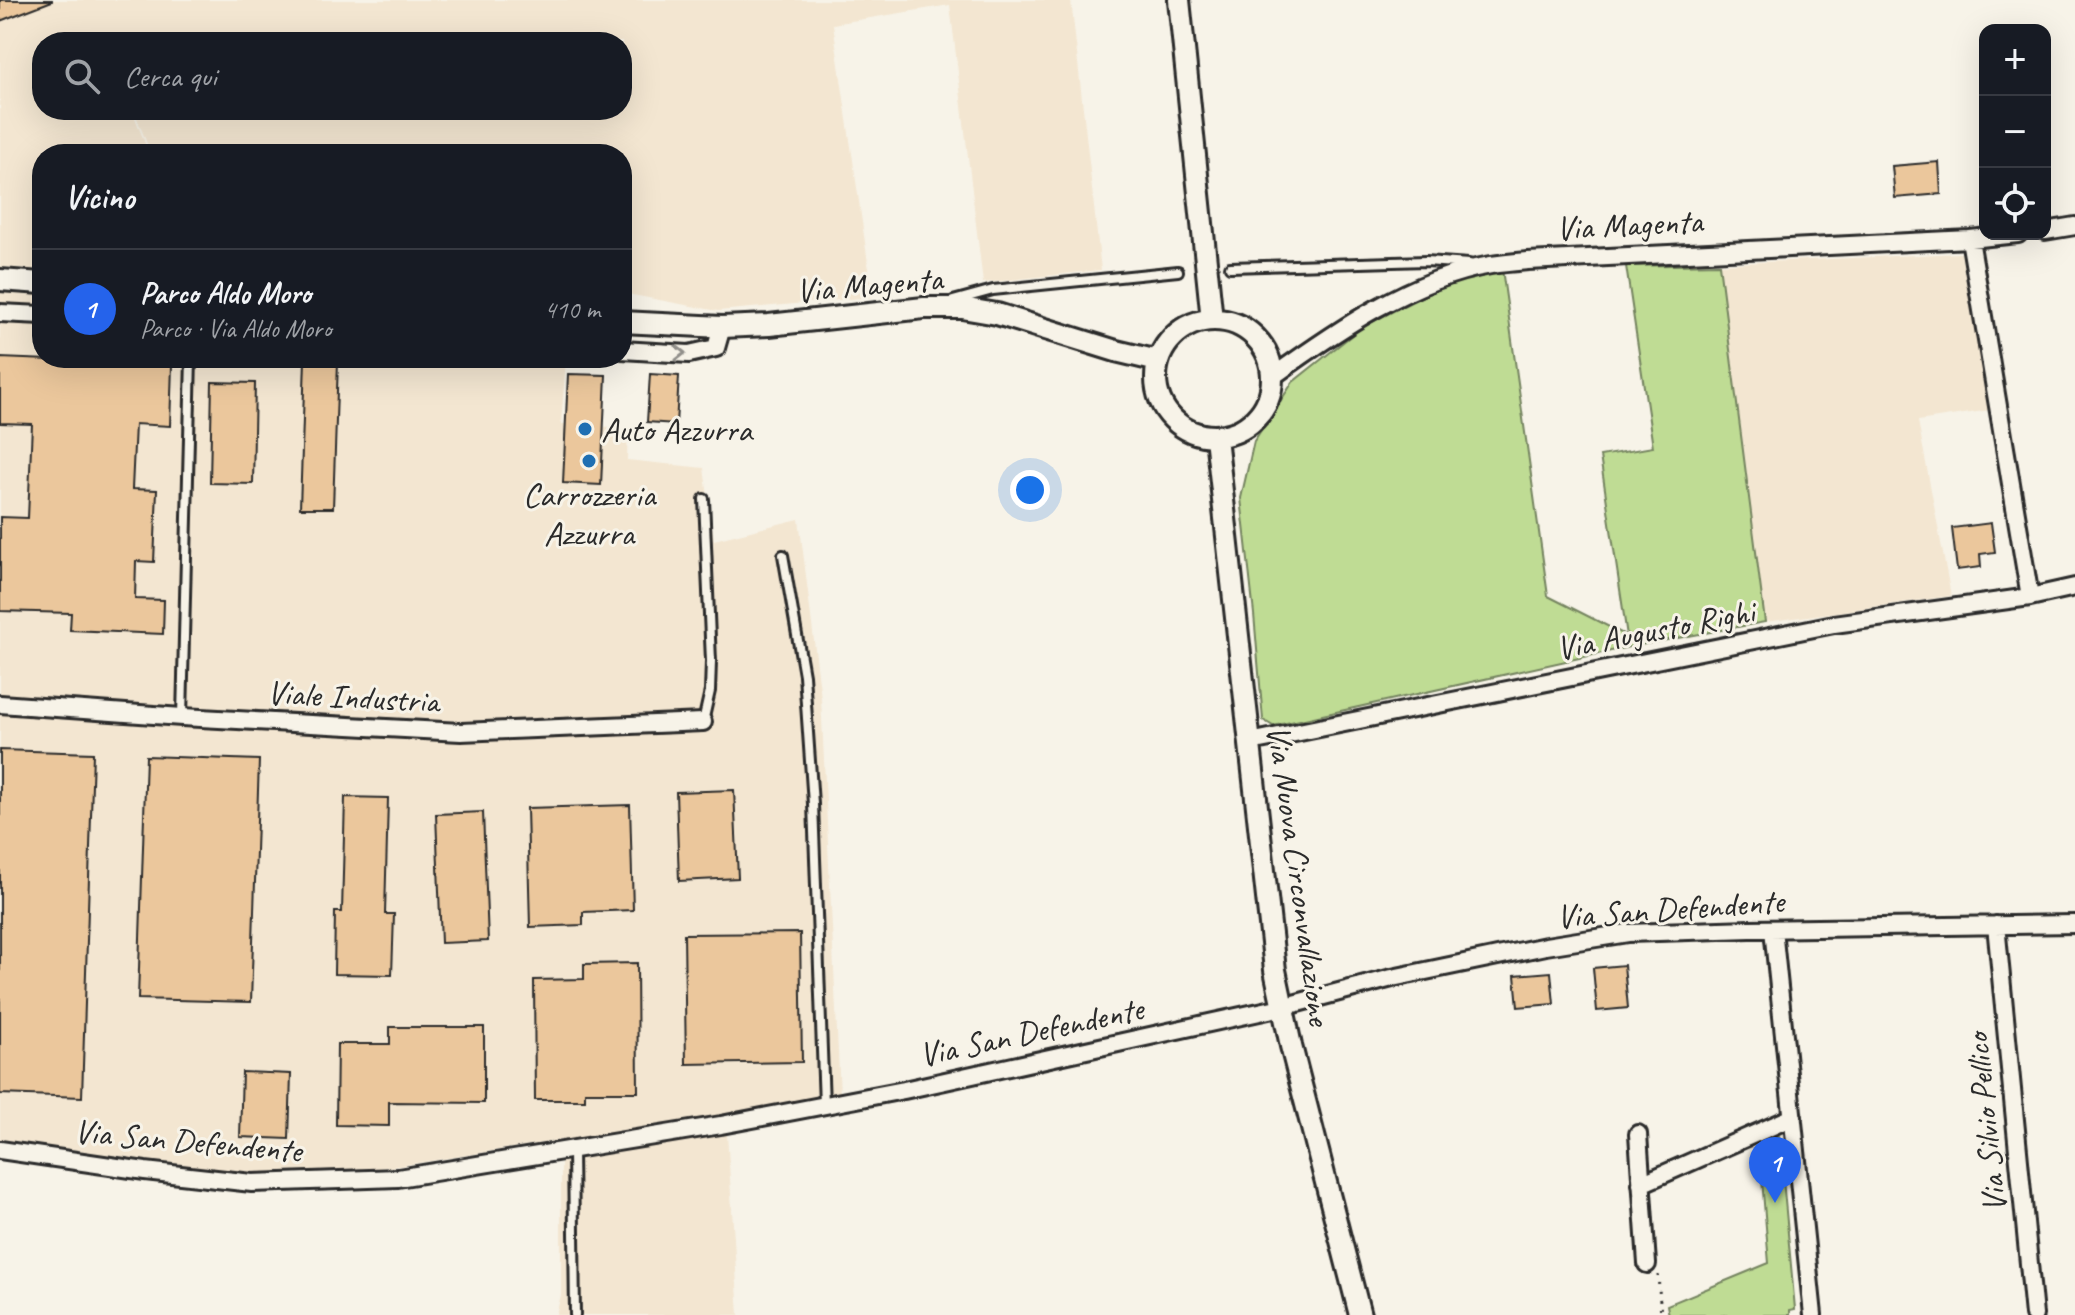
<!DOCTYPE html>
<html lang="it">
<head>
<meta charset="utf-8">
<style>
  body { margin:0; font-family:Caveat,sans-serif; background:#20242c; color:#f1f3f6 }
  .controls { position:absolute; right:24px; top:24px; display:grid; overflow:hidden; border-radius:16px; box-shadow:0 8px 32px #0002 }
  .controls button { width:72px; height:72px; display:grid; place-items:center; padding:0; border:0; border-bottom:2px solid #363941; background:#171b24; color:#f1f3f6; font:40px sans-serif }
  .you { position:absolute; left:1030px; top:490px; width:28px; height:28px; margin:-20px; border:6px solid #fff; border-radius:50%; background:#1a73e8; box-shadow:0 0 0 12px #1a73e833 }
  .badge { display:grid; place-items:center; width:52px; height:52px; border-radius:50%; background:#2563eb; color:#fff; font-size:26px; font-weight:700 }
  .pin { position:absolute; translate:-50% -66px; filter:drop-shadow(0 2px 4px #0008) }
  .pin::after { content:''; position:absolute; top:42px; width:28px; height:24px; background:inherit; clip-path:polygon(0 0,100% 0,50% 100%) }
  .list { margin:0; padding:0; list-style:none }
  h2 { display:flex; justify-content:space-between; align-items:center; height:104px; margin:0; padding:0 32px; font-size:34px }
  h2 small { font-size:26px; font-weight:400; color:#9ea1a6 }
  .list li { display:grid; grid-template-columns:52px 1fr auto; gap:24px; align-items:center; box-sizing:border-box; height:120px; padding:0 32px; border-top:2px solid #363941 }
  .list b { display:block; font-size:30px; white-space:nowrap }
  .list p { margin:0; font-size:26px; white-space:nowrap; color:#9ea1a6 }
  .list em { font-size:26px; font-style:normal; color:#9ea1a6 }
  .icon { flex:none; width:44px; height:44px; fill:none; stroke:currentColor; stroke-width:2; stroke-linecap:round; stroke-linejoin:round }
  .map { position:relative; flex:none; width:2075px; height:1315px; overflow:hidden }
  .search { position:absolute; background:#171b24; box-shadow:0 8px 32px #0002; left:32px; top:32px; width:600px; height:88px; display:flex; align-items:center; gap:20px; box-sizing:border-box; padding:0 28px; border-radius:32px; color:#9ea1a6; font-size:30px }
  .panel { position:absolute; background:#171b24; box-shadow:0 8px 32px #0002; left:32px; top:144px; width:600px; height:224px; border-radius:32px }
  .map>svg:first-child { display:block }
</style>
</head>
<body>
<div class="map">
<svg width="2075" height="1315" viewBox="0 0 2075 1315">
  <rect width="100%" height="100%" fill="#f7f3e8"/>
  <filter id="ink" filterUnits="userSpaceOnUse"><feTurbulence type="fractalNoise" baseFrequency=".0125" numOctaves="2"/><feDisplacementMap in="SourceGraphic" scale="16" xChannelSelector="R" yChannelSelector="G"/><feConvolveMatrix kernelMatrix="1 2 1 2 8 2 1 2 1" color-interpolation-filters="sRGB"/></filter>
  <g filter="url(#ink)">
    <path fill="#f3e6d1" d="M0,0H1071L1101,270L983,283L950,5L833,24L873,297L718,311L622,293V154H151L134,110H622V42H42V110H132L149,154H42V270L0,267Z
      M1961,253L1990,410L1918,421L1951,596L1765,622L1719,264Z
      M0,291L42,294V358H566L561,424L628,428L627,460L704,468L714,540L799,519L821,698L840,1094L726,1119L739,1315H556L561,1295V1140L399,1166L277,1178L193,1172L0,1144Z"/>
    <path fill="#bfdc94" stroke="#758460" stroke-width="2" d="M1719,264L1765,622L1629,647L1273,726L1263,720L1254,614L1241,498L1254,441L1293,382L1362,327L1454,280L1502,269L1548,596L1627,636L1600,456L1653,447L1626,266Z
      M1779,1136L1795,1309L1790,1310V1315H1669L1667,1305L1769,1263L1759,1144Z"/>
    <path fill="#ebc79c" stroke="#2b2b2b" stroke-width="2" d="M0,0H52V1L0,21Z
      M1939,162L1941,194L1895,198L1892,166Z
      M0,358L172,365L170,426L135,424L132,489L157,490L154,562L136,561L135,599L164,600L163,634L70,630L71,613L0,611V517L28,518L32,424L0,423Z
      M305,360L338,361L333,508H300Z
      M568,374L606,375L601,485L563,483Z
      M650,374L679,376L676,424L647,422Z
      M212,382L255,383L253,484L210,483Z
      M1991,523L1995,552L1980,554L1981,567L1957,570L1952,528Z
      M0,750L93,753L82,1097L0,1094Z
      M146,756L259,760L251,1002L138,999Z
      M734,790L738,878L679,881L676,792Z
      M345,797L388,798L385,914H394L392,975L334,974L335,912H342Z
      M630,805L633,910L583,912V925L530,927L527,808Z
      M483,812L488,941L441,943L436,814Z
      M800,933L802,1062L686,1064L684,934Z
      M637,963L638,1092H585V1100H535L534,980L584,979V964Z
      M1624,965L1628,1008L1597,1011L1593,968Z
      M1551,972L1554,1004L1518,1007L1515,975Z
      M390,1027H484V1103L389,1102V1126L336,1125L337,1044H390Z
      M242,1072L291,1074L289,1139L240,1137Z"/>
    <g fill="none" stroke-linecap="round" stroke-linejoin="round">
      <g stroke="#2b2b2b" stroke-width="14">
        <path id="service" d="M1230,267L1426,261L1469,264
          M953,301L993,290L1178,271
          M783,555L804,675L813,804L824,1105
          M182,717L191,358
          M703,722L710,691L711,661L704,499
          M573,1150L575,1315"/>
      </g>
      <g stroke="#2b2b2b" stroke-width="22">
        <path id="minor" d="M2045,231L2075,226
          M1970,239L2030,597
          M0,313L42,315
          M622,350L689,354L716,348L722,327
          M1272,377C1336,331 1412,278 1491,265C1503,263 1516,262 1528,261L1970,239L2018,234
          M0,704L182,717L461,732L703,722
          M1250,742L1834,624L2030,597L2075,587
          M1996,925L2034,1315
          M1773,929L1813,1315
          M1638,1134L1647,1264
          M0,1150L145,1171L252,1183L398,1178L721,1125L904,1090L1282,1007L1392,978L1546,946L1628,933L1750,929L2075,924
          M1641,1184L1793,1117"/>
      </g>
      <g stroke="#2b2b2b" stroke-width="26">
        <path id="tertiary" d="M1179,0L1212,320
          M0,280L42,283
          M1156 378a58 58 0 1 1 116 0a58 58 0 1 1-116 0Z
          M622,322L722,327L769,325L924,308H962L997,314L1116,351L1158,361
          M1216,437L1275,970L1291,1046L1360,1315"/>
      </g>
      <path stroke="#2b2b2b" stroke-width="3" stroke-dasharray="2 6" stroke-linecap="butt" d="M1658,1275L1661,1315"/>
      <use href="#service" stroke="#f7f3e8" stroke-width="8"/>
      <use href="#minor" stroke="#f7f3e8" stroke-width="16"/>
      <use href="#tertiary" stroke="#f7f3e8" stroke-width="20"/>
    </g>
    <defs><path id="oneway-chevron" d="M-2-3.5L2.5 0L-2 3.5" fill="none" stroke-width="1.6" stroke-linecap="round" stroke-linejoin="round" transform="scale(2)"/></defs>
    <use stroke="#918f8a" href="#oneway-chevron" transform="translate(680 353)"/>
  </g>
  <g fill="#1f6fb2" stroke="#f7f3e8" stroke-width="3">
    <circle cx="585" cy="429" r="8"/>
    <circle cx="589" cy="461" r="8"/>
  </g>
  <g text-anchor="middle" stroke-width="6" stroke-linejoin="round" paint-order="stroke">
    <g font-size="34" fill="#2b2b2b" stroke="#f7f3e8">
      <text transform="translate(1629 224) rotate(-3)" y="12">Via Magenta</text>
      <text transform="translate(869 284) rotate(-5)" y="12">Via Magenta</text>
      <text transform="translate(1655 629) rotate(-11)" y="12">Via Augusto Righi</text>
      <text transform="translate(353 696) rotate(3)" y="12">Viale Industria</text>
      <text transform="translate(1300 875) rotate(82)" y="12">Via Nuova Circonvallazione</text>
      <text transform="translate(1670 908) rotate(-4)" y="12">Via San Defendente</text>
      <text transform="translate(1031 1031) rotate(-12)" y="12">Via San Defendente</text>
      <text transform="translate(1985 1123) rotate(-96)" y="12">Via Silvio Pellico</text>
      <text transform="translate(188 1140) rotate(5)" y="12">Via San Defendente</text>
    </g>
    <g font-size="34" fill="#2b2b2b" stroke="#f7f3e8" text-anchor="start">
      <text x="601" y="441">Auto Azzurra</text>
      <text x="589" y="506" text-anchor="middle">Carrozzeria<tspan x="589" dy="39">Azzurra</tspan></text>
    </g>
  </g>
</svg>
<div class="controls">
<button>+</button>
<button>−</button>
<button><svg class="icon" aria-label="locate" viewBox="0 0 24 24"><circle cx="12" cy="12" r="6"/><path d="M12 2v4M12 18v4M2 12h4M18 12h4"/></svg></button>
</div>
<div class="you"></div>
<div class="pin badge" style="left:1775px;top:1203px">1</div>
<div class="search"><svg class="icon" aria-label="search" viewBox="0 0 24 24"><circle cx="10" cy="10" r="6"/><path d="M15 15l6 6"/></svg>Cerca qui</div>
<section class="panel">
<h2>Vicino<small></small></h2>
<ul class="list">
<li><span class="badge">1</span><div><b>Parco Aldo Moro</b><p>Parco · Via Aldo Moro</p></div><em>410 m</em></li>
</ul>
</section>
</div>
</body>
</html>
